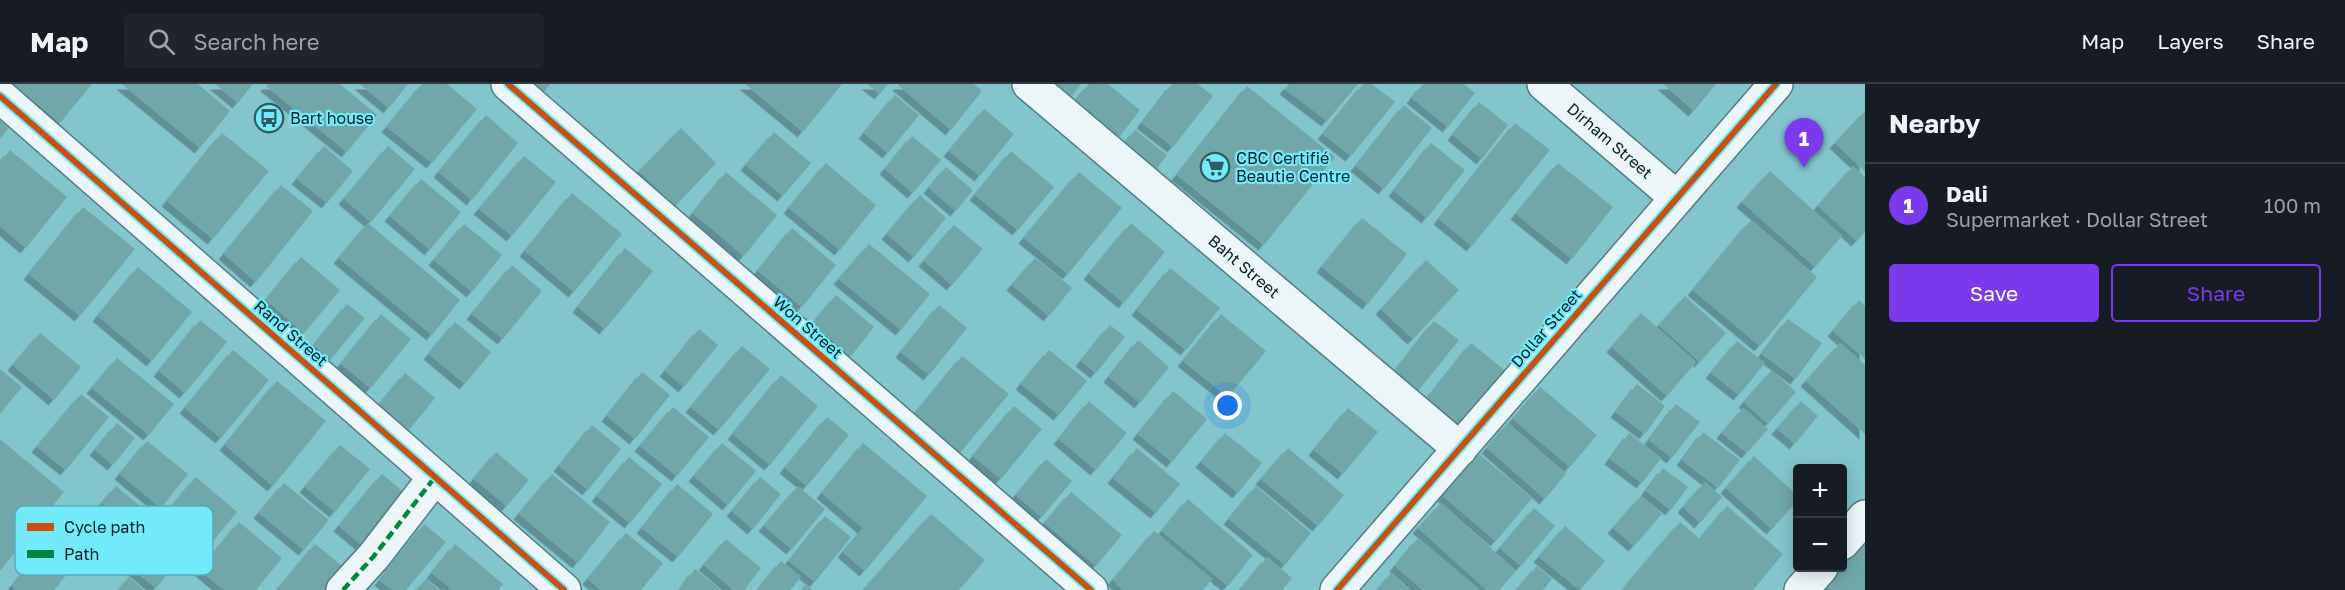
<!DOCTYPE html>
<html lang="en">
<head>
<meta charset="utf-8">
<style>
  body { margin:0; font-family:"Golos Text",sans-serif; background:#20242c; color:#f1f3f6 }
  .controls { position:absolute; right:18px; bottom:18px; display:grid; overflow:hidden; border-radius:6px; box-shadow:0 3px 15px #0003 }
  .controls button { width:54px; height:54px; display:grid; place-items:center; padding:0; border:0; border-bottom:2px solid #363941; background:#171b24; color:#f1f3f6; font:30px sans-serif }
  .you { position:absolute; left:1228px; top:322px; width:21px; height:21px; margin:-15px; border:4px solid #fff; border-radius:50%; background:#1a73e8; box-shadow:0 0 0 9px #1a73e833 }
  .badge { display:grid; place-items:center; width:39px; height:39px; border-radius:50%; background:#7c3aed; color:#fff; font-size:20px; font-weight:700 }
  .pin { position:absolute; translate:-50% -50px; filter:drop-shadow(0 2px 3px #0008) }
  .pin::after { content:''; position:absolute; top:32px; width:21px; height:18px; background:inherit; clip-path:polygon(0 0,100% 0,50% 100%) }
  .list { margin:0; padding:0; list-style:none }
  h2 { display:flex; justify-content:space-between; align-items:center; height:78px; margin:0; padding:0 24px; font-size:26px }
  h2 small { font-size:20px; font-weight:400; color:#9ea1a6 }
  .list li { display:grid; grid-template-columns:39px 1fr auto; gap:18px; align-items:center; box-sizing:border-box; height:84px; padding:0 24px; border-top:2px solid #363941 }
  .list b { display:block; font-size:22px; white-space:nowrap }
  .list p { margin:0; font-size:20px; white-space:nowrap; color:#9ea1a6 }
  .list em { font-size:20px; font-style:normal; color:#9ea1a6 }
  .actions { display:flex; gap:12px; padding:18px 24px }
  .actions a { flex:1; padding:14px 0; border:2px solid #7c3aed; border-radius:6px; text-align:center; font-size:21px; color:#7c3aed }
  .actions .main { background:#7c3aed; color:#fff }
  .icon { flex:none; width:33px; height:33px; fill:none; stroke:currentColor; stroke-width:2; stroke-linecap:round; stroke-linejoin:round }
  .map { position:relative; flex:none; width:1865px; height:506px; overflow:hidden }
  header { display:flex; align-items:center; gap:36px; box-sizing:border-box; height:84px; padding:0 30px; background:#171b24; border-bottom:2px solid #363941 }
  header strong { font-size:28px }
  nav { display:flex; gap:33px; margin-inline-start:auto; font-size:21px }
  .search { width:420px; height:54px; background:#20242c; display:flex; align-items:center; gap:15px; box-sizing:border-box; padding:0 21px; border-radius:6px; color:#9ea1a6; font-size:22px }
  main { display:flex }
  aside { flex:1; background:#171b24 }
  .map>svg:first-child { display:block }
</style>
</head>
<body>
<header>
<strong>Map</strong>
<div class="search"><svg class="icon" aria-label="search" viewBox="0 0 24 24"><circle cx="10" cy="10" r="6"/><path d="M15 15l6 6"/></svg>Search here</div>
<nav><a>Map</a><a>Layers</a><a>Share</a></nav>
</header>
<main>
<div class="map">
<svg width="1865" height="506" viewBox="0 0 1865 506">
  <defs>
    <filter id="shadow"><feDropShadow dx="-5.5" dy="5.5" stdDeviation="0" flood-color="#0004"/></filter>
  </defs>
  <rect width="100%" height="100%" fill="#83c5cd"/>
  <path fill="#71a7a8" filter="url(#shadow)" d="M14,0H92L60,39Z
    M122,0H198L230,27L200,64Z
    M215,0H253L238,19Z
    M267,0H340L377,31L347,68L266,2Z
    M360,0H408L389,24Z
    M422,0H447L477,25L432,79L387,43Z
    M533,0H550L543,9Z
    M745,0H842L803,48Z
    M867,0H888L880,10Z
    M899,0H974L982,7L951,46L898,1Z
    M1056,0H1081L1072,12Z
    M1089,0H1108L1140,26L1117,56L1073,20Z
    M1172,0H1198L1213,12L1173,63L1142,39Z
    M1289,0H1358L1327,37L1285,5Z
    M1363,0H1372L1395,18L1351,72L1323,50Z
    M1423,0H1464L1475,9L1448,43L1412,14Z
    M1663,0H1716L1694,27Z
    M1247,2L1335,73L1264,161L1177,91Z
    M895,11L919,31L888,69L864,49Z
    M1479,18L1508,41L1482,75L1453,51Z
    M1404,21L1432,44L1384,105L1356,82Z
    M984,25L1014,50L980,92L949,67Z
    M1865,27V87L1835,59Z
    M486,31L518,59L472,116L439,88Z
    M0,37L9,44L0,55Z
    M1515,39L1550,66L1472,162L1439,135Z
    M681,44L716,79L675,122L639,87Z
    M1135,46L1167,71L1152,91L1120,65Z
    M774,48L811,79L783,112L746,81Z
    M222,49L269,87L213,155L167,117Z
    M912,52L941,76L913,109L885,85Z
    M1431,59L1465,86L1427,134L1394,107Z
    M324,62L353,87L327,119L297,95Z
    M388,62L415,85L371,138L344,115Z
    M10,66L67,113L26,164L0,142V78Z
    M1011,67L1054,103L1018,146L975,111Z
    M524,72L556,98L512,152L479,125Z
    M826,79L876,121L840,166L789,124Z
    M1558,79L1613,123L1572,175L1516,130Z
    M1853,82L1865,93V148L1857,157L1818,122Z
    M946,83L973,106L956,127L929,104Z
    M1770,87L1842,152L1815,183L1742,118Z
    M726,88L777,131L744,172L693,129Z
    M1079,88L1122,124L1068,190L1024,154Z
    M421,95L461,128L430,166L390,132Z
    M281,101L313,127L256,198L224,170Z
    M572,109L622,150L574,208L525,167Z
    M920,111L946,134L914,173L887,150Z
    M83,123L135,165L80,232L29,190Z
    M1362,134L1407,170L1368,220L1322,183Z
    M1751,136L1817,193L1760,262L1693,206Z
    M368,139L460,216L432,251L339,174Z
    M1131,139L1165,168L1124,219L1089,190Z
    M464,140L502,171L472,208L434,176Z
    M954,141L983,165L952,201L924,177Z
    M792,144L836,181L802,223L758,187Z
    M869,160L930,210L901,246L839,195Z
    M625,164L653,187L605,245L578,223Z
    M301,173L340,206L304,249L266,216Z
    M1035,174L1072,204L1049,232L1012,201Z
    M1426,176L1459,206L1413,255L1381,225Z
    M512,181L542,207L503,255L472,230Z
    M138,183L192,228L152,277L98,232Z
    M1170,184L1220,224L1186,266L1137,226Z
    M836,211L874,243L851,272L812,240Z
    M1685,212L1726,249L1700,278L1659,241Z
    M1859,216L1865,222V275L1833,247Z
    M347,220L365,234L331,275L314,261Z
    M939,221L967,244L929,291L901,268Z
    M1641,229L1696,278L1667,312L1612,263Z
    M381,230L411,255L371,304L341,280Z
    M1221,230L1266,267L1228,313L1183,277Z
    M1788,235L1822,259L1796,295L1762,270Z
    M200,236L227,258L185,309L159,287Z
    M1434,237L1459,256L1419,306L1395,287Z
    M455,238L491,268L465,300L429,270Z
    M1110,241L1125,253L1096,289L1081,277Z
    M699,245L718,261L684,303L665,287Z
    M40,249L81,283L54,316L13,281Z
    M1138,256L1169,283L1140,319L1109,293Z
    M1737,257L1765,279L1739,311L1711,289Z
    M1471,259L1513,293L1465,353L1423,320Z
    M1840,259L1865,281V350L1806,297Z
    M742,262L770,285L719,346L691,323Z
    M233,266L269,296L221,354L185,324Z
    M1049,266L1087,297L1059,331L1021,300Z
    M962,272L1009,310L959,370L914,331Z
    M117,274L174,320L149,351L92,304Z
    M0,285L22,303L0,330Z
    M1772,286L1796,308L1768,340L1744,318Z
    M642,288L670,311L635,355L607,332Z
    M405,289L435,314L409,346L379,321Z
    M781,291L818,322L770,381L733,350Z
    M277,297L326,337L273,402L225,361Z
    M1637,300L1665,322L1645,350L1616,328Z
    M1540,303L1597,351L1570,383L1513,335Z
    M1173,307L1207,335L1172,378L1138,350Z
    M81,310L109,333L66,386L37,363Z
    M1089,317L1127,349L1096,386L1059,355Z
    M1801,317L1818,332L1795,360L1777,345Z
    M1676,320L1700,338L1672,374L1649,356Z
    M1014,322L1042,345L1001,395L973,372Z
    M673,323L709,353L677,392L640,362Z
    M1348,324L1378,348L1343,390L1314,366Z
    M1743,324L1768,345L1747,369L1722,349Z
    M827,333L849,351L807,402L785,384Z
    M117,339L135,354L113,381L95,366Z
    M1508,339L1566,390L1545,415L1487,364Z
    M592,341L621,365L588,406L559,382Z
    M1703,348L1740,376L1718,404L1682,376Z
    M1225,349L1262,379L1238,409L1201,378Z
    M1629,349L1661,374L1642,399L1610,375Z
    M0,355L64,408L0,487Z
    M147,357L188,390L161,424L120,390Z
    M722,359L756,387L728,421L694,392Z
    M863,359L927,412L865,487L843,468L863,444L822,409Z
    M340,361L370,385L335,428L305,403Z
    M1137,364L1180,400L1156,429L1113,394Z
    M1288,364L1344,411L1318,442L1261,395Z
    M496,368L529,396L507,422L474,395Z
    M1479,370L1532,414L1496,457L1443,412Z
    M1754,372L1798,412V416L1772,445L1726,404Z
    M629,373L662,400L630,439L597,412Z
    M1046,375L1072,397L1042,433L1016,411Z
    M1663,384L1688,403L1671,426L1646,407Z
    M382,390L407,411L364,463L339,442Z
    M552,390L610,438L578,479L519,430Z
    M196,393L237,428L195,479L154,444Z
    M760,393L781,410L753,445L732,427Z
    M1705,398L1722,413L1700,439L1683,423Z
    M284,399L329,436L304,466L259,429Z
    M677,400L713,430L678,473L642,444Z
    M116,402L154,434L140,451L102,419Z
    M798,402L825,425L792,465L764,442Z
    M1256,402L1311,449L1285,481L1229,435Z
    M1071,408L1122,451L1096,482L1045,439Z
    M1641,412L1662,430L1634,462L1613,444Z
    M1188,415L1253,471L1228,502L1162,447Z
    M1441,419L1516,487L1499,506H1487L1418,444Z
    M1727,422L1783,470L1753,506H1622L1680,438L1700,455Z
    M1534,424L1555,442L1521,482L1500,464Z
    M931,430L985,476L959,506H863Z
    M825,432L851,453L815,498L789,477Z
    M239,438L282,474L256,506H224L200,486Z
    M424,440L446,458L406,506H392L380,496Z
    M1565,442L1605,477L1580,506L1539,473Z
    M1154,447L1212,495L1203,506H1124L1113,496Z
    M626,449L663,479L641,506H601L588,495Z
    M1418,454L1480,506H1423L1395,482Z
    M726,455L761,484L744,506H734L704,481Z
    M1865,455V506H1831L1824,500L1840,484H1842V480Z
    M142,458L173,483L156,504L125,479Z
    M315,460L350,488L335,506H281L279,504Z
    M455,460L503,500L498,506H453L432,489Z
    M44,462L71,485L54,506H16L12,502Z
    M1267,473L1292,494L1282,506H1240Z
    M781,477L801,493L790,506H757Z
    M1537,482L1552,495L1543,506H1516Z
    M695,485L721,506H679Z
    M1391,489L1411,506H1377Z
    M129,493L144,506H118Z
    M426,495L439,506H416Z
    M806,500L813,506H801Z"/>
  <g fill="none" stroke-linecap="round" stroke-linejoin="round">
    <g stroke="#537e83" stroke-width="36">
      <g id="minor">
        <path d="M508,0L1091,506"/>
        <path id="s1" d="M1029,0L1460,365"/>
        <path id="s2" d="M1544,0L1677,114"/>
        <path d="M0,12L564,506"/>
        <path d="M1842,459L1865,433"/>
        <path d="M343,506L374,472L435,393"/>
        <path d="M1337,506L1776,0"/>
        <path d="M1801,506L1821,484"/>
      </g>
    </g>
    <use href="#minor" stroke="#ecf6f8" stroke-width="33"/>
    <path stroke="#00873e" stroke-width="4.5" stroke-dasharray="9 4.5" stroke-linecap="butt" d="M343,506L374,472L435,393"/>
    <g stroke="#72eafa" stroke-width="10">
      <path id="cycleway" d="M508,0L1091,506
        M0,12L564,506
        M1337,506L1776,0"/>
    </g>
    <use href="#cycleway" stroke="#c65110" stroke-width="6"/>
  </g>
  <defs>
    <g id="bus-ring" transform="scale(1.5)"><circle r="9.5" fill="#72eafa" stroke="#325a60" stroke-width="1.5"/><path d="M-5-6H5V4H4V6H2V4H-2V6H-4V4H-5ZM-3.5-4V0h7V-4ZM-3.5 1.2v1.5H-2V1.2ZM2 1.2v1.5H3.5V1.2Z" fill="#325a60"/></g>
    <g id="supermarket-ring" transform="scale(1.5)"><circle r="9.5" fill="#72eafa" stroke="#325a60" stroke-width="1.5"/><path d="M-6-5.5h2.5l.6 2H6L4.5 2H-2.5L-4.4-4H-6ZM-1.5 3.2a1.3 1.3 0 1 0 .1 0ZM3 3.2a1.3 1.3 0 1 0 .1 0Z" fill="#325a60"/></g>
  </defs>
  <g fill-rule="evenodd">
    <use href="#bus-ring" x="269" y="34"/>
    <use href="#supermarket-ring" x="1215" y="83"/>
  </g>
  <g text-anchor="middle" stroke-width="4.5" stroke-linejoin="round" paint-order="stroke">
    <g font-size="16" fill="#062125" stroke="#72eafa" text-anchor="start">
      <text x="290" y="40">Bart house</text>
      <text x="1236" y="80">CBC Certifié<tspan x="1236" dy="18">Beautie Centre</tspan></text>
    </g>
    <g font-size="16" fill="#062125" stroke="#72eafa">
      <text dy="6" stroke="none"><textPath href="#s2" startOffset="87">Dirham Street</textPath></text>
      <text dy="6" stroke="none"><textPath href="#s1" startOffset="282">Baht Street</textPath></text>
      <text transform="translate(808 243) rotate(41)" y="6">Won Street</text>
      <text transform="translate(1546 244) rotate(-49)" y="6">Dollar Street</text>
      <text transform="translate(291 249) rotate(41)" y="6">Rand Street</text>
    </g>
  </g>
  <rect x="15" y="422" width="198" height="69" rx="9" fill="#72eafa" stroke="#52aeba" stroke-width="1.5"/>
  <rect x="27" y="439" width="27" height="8" fill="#c65110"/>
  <rect x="27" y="466" width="27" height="8" fill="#00873e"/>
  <g font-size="16" fill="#062125">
    <text x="64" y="449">Cycle path</text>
    <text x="64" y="476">Path</text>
  </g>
</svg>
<div class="controls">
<button>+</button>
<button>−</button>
</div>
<div class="you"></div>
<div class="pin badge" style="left:1804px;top:84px">1</div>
</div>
<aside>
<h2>Nearby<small></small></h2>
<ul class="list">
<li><span class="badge">1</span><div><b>Dali</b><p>Supermarket · Dollar Street</p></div><em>100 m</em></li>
</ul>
<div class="actions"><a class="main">Save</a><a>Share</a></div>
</aside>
</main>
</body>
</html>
